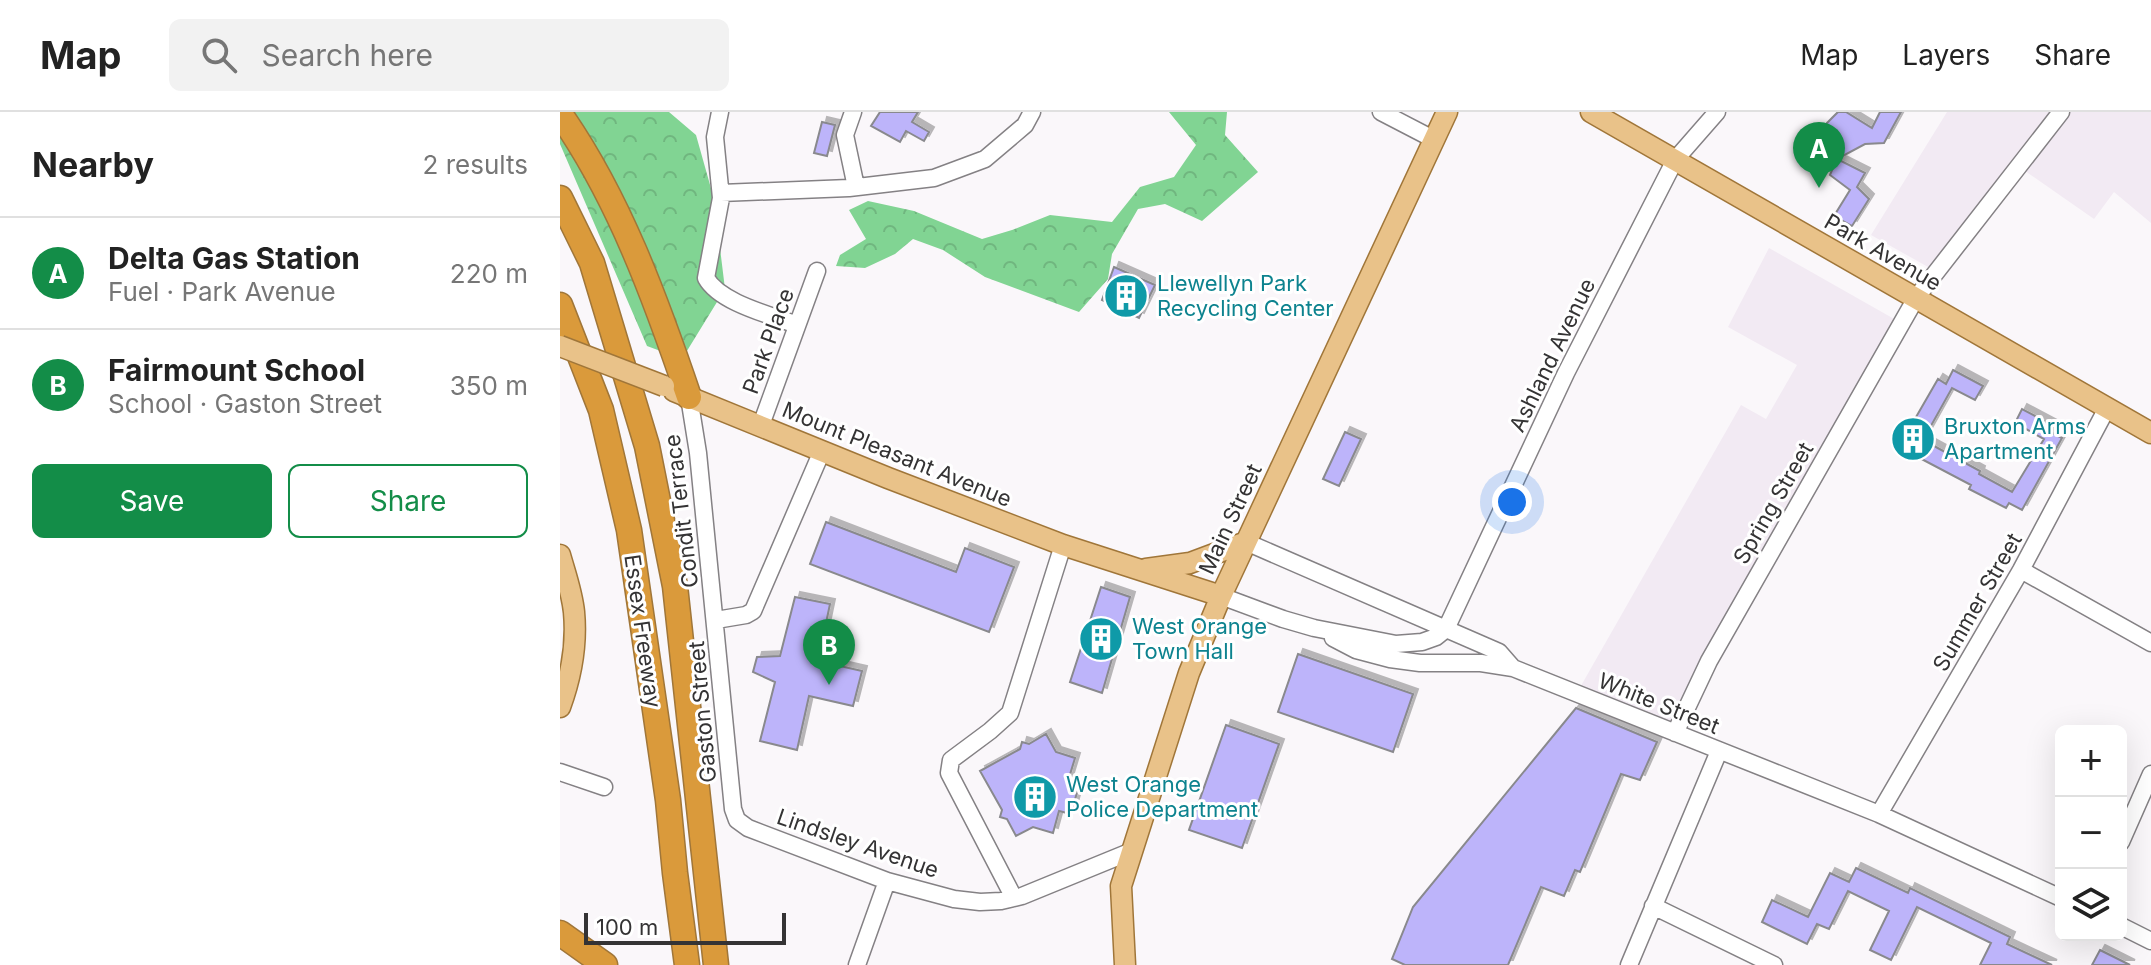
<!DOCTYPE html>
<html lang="en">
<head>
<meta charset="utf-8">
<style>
  body { margin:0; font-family:Inter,sans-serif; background:#f2f2f2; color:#222 }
  .controls { position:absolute; right:24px; bottom:24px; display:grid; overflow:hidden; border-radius:12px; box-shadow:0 8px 32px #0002 }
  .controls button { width:72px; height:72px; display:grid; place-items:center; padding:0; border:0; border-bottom:2px solid #e0e0e0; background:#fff; color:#222; font:40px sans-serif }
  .scale { position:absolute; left:24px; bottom:20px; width:202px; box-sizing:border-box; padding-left:8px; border:4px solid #343334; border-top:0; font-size:22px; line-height:28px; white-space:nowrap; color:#343334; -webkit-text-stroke:6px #fff; paint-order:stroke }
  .you { position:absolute; left:952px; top:390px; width:28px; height:28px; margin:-20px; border:6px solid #fff; border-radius:50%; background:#1a73e8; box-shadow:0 0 0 12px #1a73e833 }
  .badge { display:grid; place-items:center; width:52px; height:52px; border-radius:50%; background:#138d48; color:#fff; font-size:26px; font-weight:700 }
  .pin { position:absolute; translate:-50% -66px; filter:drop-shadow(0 2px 4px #0008) }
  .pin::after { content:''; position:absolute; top:42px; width:28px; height:24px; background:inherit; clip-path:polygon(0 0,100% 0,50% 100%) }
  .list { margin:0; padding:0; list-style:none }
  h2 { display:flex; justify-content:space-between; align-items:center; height:104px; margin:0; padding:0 32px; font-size:34px }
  h2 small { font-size:26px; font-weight:400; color:#767676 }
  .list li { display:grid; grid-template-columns:52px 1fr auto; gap:24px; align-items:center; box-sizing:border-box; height:112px; padding:0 32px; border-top:2px solid #e0e0e0 }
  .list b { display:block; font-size:30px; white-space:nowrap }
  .list p { margin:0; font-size:26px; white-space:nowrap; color:#767676 }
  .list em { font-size:26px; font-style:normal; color:#767676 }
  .actions { display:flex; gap:16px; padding:24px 32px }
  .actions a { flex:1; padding:18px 0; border:2px solid #138d48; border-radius:12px; text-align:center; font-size:28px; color:#138d48 }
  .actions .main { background:#138d48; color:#fff }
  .icon { flex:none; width:44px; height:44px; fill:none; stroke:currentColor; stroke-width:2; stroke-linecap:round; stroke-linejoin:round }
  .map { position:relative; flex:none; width:1591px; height:853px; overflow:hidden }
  header { display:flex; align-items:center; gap:48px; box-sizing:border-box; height:112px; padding:0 40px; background:#fff; border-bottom:2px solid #e0e0e0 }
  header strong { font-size:38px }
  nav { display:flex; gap:44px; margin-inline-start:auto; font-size:28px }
  .search { width:560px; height:72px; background:#f2f2f2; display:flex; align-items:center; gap:20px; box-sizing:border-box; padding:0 28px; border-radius:12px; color:#767676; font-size:30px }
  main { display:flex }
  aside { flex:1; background:#fff }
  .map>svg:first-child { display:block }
</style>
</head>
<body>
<header>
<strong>Map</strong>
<div class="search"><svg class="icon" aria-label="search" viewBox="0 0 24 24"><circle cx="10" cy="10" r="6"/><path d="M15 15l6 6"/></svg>Search here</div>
<nav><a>Map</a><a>Layers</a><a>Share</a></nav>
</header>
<main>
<aside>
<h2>Nearby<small>2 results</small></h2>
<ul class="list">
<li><span class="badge">A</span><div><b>Delta Gas Station</b><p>Fuel · Park Avenue</p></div><em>220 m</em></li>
<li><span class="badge">B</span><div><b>Fairmount School</b><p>School · Gaston Street</p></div><em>350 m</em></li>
</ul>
<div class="actions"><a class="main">Save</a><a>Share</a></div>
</aside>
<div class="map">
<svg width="1591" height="853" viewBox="0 0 1591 853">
  <defs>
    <pattern id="forest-crowns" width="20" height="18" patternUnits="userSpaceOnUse" patternTransform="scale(2)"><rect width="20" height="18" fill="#81d493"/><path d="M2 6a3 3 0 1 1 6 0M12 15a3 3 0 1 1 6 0" fill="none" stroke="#70b67f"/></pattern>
    <filter id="shadow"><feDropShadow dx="5" dy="-5" stdDeviation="0" flood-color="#0004"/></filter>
  </defs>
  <rect width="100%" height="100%" fill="#faf7fa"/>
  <path fill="#f2eaf3" d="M1387,0H1591V111L1554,80L1534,107L1458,54L1377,160L1311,123Z
    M1209,136L1343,212L1116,617L1018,579L1181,293L1206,307L1237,253L1168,215Z"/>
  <path fill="url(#forest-crowns)" d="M0,0H109L136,23L154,87L165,177L122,247L87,234L0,32Z
    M609,0H667L665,23L698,60L642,109L605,92L578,97L552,142L548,167L519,200L425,165L383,138L353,127L335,142L305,156L276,154L280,143L306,127L289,98L308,89L354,99L422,127L452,118L490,103L552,110L580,75L614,65L636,33Z"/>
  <path fill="#bdb4fa" stroke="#89898d" stroke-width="2" filter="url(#shadow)" d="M320,0H358L352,10L369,20L364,29L346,19L340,30L311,14Z
    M1278,0H1286L1312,16L1320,0H1341L1324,31L1305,32L1277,47L1305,61L1297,75L1309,87L1292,114L1274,104L1290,78L1270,63L1281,36L1258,25L1267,11Z
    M262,10L275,13L267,44L254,41Z
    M554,155L595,173L579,206L542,188Z
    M1393,258L1423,274L1415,288L1392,276L1363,328L1420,359L1419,362L1452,380L1484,327L1455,311L1462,297L1492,313L1488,321L1489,319L1502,326L1462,398L1449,391L1446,396L1409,377L1411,373L1352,342L1354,338L1341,331L1378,267L1386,272Z
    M785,320L801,327L779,374L763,367Z
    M266,410L396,460L405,436L454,455L429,520L250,452Z
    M541,475L570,485L542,581L510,570Z
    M235,485L270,492L258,549L302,559L293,594L249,584L237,638L200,629L215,570L193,560L197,545L220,544Z
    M738,542L853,582L833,640L718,600Z
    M1016,596L1097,630L1080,668L1061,662L1020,760L1015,758L1004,784L981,775L948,853H845L832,847L853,795Z
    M666,613L719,632L682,736L629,718Z
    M486,622L496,640L515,646L508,669L519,673L511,702L499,699L493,721L473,715L456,724L447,707L440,705L442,698L420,659L460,637L462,630L469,632Z
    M1296,756L1348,781L1350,776L1450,825L1447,832L1492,853H1420L1431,831L1357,795L1331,848L1310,838L1329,799L1288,779L1269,817L1257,812L1247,832L1202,810L1212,788L1248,805L1270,761L1289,770Z
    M1540,838L1570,853H1532Z"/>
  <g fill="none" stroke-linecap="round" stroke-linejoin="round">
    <g stroke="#848184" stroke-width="19">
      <path id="minor" d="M160,0L155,25L161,86L146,166C160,191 211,203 237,213
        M293,0L285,23L296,75
        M821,0L875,28
        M161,81L289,76L374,66L425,47L465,13L472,0
        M129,285L138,341L173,697L177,708L188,716L327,769L394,787L420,790L441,789L462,784L572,739
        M201,313L257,159
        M686,430L939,540L953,556L1319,702L1501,786
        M1461,458L1591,531
        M661,484L723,507L754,516L836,532L862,530L876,525L886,517L1006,261L1115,48L1157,0
        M156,508L186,503L193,499L262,339
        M773,526L796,538L830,547L860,551H921L953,556
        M1115,621L1149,549L1356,186L1501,0
        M0,660L44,675
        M1319,702L1461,458L1547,296
        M1561,730L1591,662
        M454,786L389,661L391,648L430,619L450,601L503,433
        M1093,794L1214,853
        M1561,814L1591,829
        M297,853L327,769
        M1069,853L1159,639"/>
    </g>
    <g stroke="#a07639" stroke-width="23">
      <path id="major" d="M1031,0L1591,321
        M114,279L328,366L503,433L661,484
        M0,443C5,461 12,480 14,500C17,532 11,565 0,595
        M586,457L630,451L686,430
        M565,853L561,774L629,561L661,484L887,0"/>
    </g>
    <g stroke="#a07639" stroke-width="27">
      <path id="highway" d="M0,2C59,86 96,188 129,285
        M0,86L32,151L87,334L115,474L156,853
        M0,193L41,298L69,418L108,688L115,761L127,853
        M0,821L45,853"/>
    </g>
    <use href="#minor" stroke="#fff" stroke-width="16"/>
    <use href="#major" stroke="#e9c289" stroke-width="20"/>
    <use href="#highway" stroke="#da9a3b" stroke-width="24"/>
    <g stroke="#a07639" stroke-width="23" stroke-linecap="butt">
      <path id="major-bridge" d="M0,234L104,274"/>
    </g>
    <use href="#major-bridge" stroke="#e9c289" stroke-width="20"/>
  </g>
  <defs>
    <g id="building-disc" transform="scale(2.3)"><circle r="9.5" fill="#0f9aa8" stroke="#fff"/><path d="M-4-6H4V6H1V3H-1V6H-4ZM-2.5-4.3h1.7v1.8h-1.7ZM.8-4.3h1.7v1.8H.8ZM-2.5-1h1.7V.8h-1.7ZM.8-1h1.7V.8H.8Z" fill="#fff"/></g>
  </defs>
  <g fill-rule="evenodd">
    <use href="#building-disc" x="566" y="184"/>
    <use href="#building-disc" x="1353" y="327"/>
    <use href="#building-disc" x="541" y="527"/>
    <use href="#building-disc" x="475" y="685"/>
  </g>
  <g text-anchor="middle" stroke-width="6" stroke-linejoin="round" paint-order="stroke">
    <g font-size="22" fill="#343334" stroke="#fff">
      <text transform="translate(1323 140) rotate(30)" y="8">Park Avenue</text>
      <text transform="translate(208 229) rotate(-70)" y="8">Park Place</text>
      <text transform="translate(992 243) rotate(-64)" y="8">Ashland Avenue</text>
      <text transform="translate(337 342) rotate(22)" y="8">Mount Pleasant Avenue</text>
      <text transform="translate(1213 391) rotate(-60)" y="8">Spring Street</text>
      <text transform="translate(121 399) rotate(-97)" y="8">Condit Terrace</text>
      <text transform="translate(670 407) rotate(-65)" y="8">Main Street</text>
      <text transform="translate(1417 490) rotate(-60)" y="8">Summer Street</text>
      <text transform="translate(83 519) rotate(82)" y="8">Essex Freeway</text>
      <text transform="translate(1099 591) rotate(22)" y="8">White Street</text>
      <text transform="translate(142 600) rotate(-95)" y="8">Gaston Street</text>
      <text transform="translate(298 731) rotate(19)" y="8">Lindsley Avenue</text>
    </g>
    <g font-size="22" fill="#0d838f" stroke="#fff" text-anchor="start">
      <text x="597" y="179">Llewellyn Park<tspan x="597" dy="25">Recycling Center</tspan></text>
      <text x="1384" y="322">Bruxton Arms<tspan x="1384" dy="25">Apartment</tspan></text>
      <text x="572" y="522">West Orange<tspan x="572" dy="25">Town Hall</tspan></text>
      <text x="506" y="680">West Orange<tspan x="506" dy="25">Police Department</tspan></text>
    </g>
  </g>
</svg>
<div class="controls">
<button>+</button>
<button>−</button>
<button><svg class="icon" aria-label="layers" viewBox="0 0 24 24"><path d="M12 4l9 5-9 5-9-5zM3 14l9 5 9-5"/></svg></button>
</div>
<div class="scale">100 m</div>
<div class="you"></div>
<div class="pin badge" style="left:1259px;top:76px">A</div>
<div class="pin badge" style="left:269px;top:573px">B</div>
</div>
</main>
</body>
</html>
